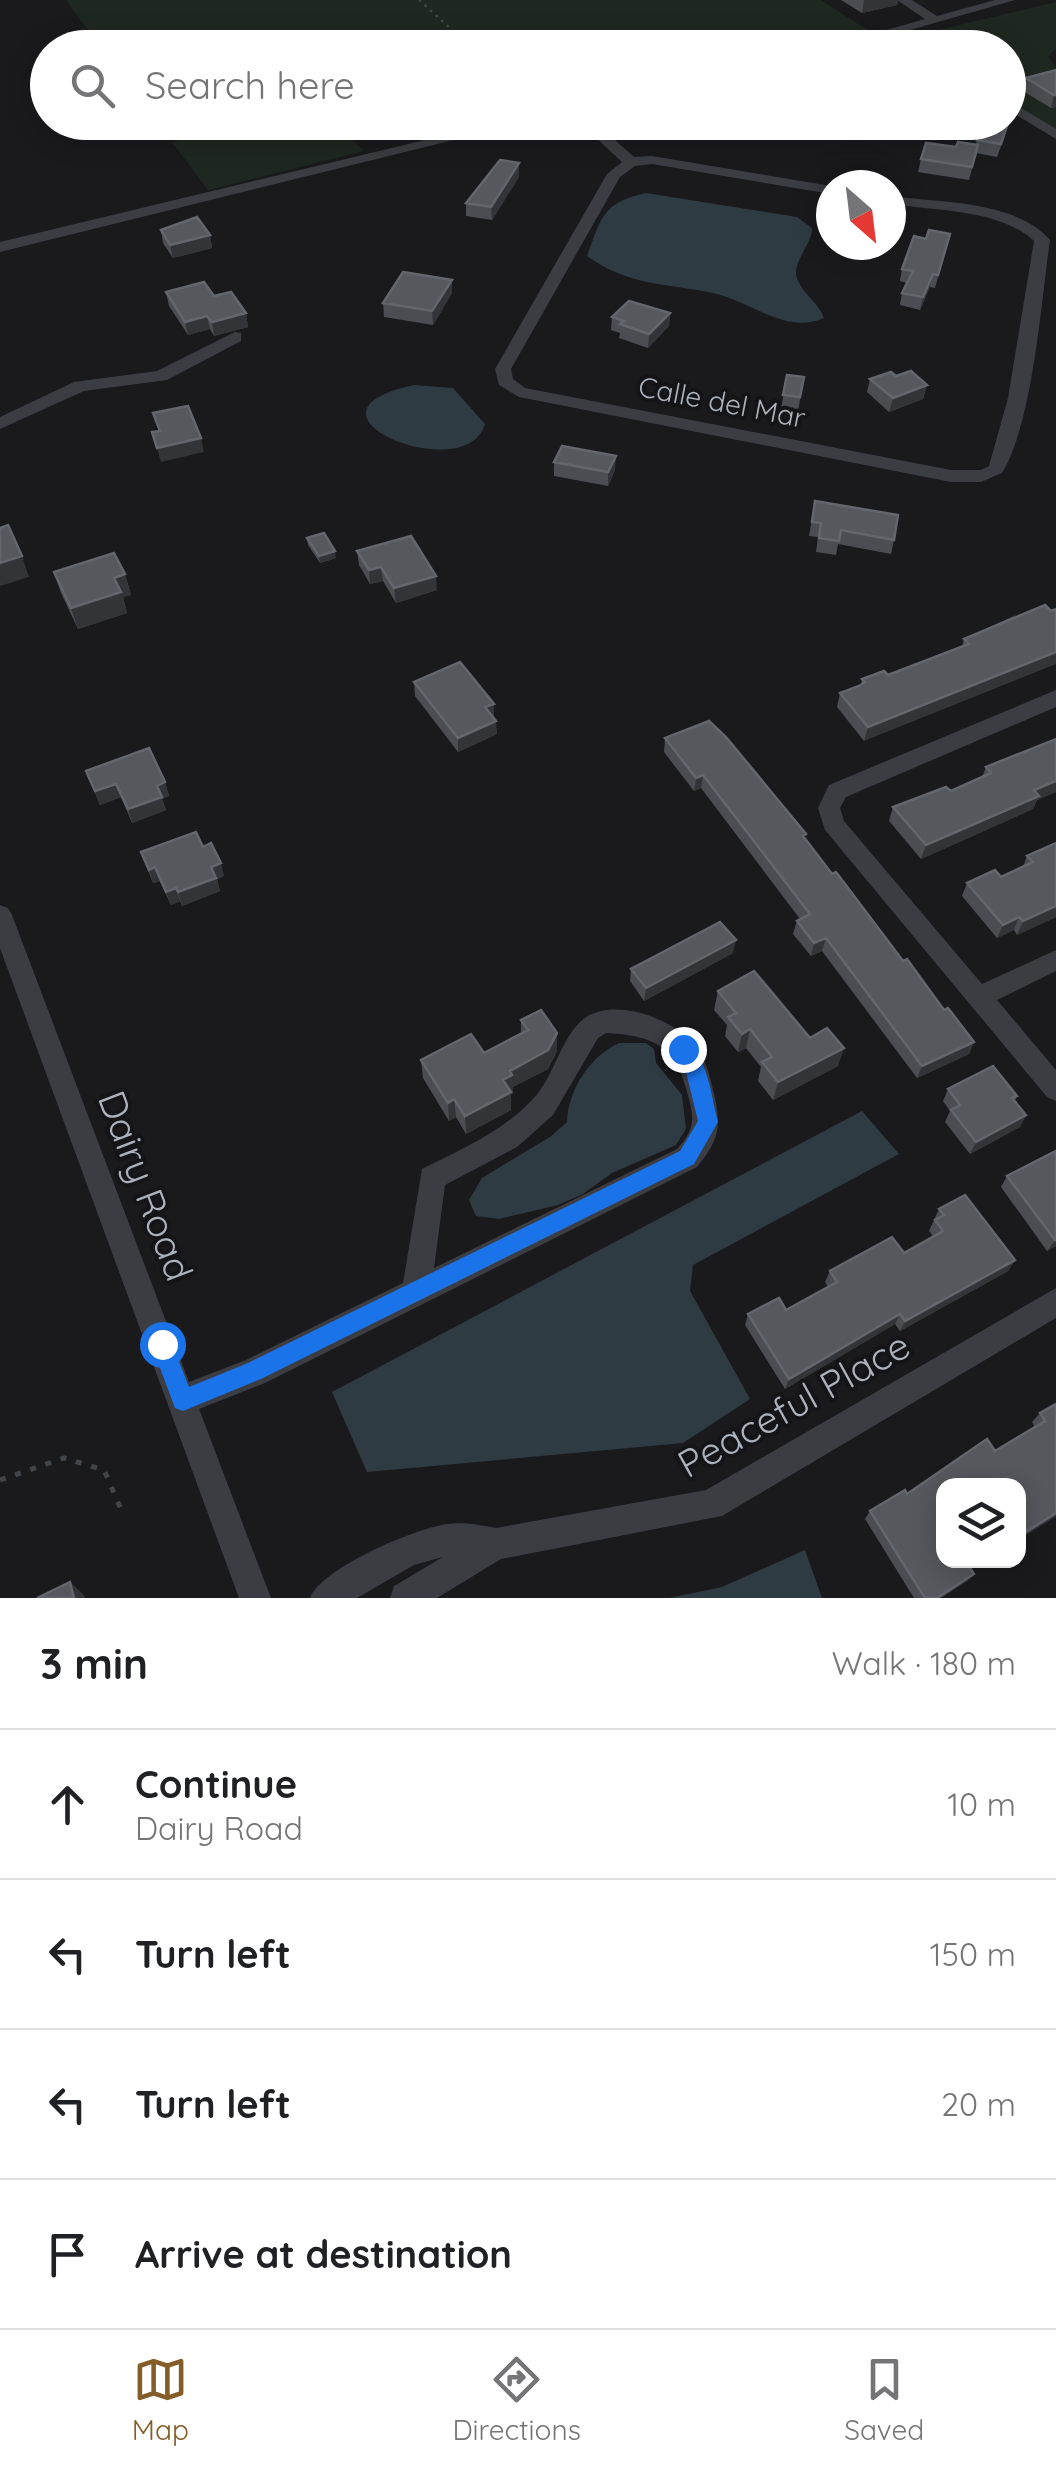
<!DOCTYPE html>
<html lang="en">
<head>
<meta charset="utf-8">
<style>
  body { margin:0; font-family:Quicksand,sans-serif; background:#f6f6f6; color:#202124 }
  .controls { position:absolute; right:30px; bottom:30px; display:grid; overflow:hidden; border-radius:20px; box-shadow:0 5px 25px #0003 }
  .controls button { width:90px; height:90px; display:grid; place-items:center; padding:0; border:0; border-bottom:2px solid #e0e0e0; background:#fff; color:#202124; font:50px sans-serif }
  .compass { position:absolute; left:816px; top:170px; width:90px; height:90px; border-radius:50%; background:#fff; box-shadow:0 5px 25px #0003; rotate:152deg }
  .stop { position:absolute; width:30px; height:30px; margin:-22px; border:8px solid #1a73e8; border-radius:50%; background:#fff }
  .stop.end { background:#1a73e8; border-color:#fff; box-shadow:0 2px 10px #0008 }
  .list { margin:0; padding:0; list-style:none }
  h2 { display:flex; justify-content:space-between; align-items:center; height:130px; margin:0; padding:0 40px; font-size:42px }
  h2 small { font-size:32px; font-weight:400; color:#757577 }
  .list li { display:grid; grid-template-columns:65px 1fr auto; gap:30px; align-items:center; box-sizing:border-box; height:150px; padding:0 40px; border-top:2px solid #e0e0e0 }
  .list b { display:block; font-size:38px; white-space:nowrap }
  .list p { margin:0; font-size:32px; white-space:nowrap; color:#757577 }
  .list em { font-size:32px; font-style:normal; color:#757577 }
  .icon { flex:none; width:55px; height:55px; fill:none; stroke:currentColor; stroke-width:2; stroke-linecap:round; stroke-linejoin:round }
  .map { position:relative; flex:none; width:1056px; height:1598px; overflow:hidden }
  .search { position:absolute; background:#fff; box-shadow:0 5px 25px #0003; left:30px; right:30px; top:30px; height:110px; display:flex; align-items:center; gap:25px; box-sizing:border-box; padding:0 35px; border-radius:55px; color:#757577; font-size:38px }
  .sheet { height:730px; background:#fff }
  nav { display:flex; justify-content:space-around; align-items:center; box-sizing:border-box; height:140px; border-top:2px solid #e0e0e0; background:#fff; font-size:28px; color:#757577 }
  nav a { display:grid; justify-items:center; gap:5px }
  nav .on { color:#845d29 }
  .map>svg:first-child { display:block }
</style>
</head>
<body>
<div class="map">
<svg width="1056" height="1598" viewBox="0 0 1056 1598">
  <rect width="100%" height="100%" fill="#1a1a1d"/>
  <path fill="#1f2820" d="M66,0H821L872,33L810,48H101Z
    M1056,2V48L1048,57L1056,67V133L1009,103L1008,48L920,47L905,38Z
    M249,123H304L320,141L347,135L364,151L208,190L172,142Z"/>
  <path fill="#2f3b42" d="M646,193L797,217L812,228C812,247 788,264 799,283C806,296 819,304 824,318C785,335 751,301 713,293C664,283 629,286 587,256C602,217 602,203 646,193Z
    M414,385L453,388L485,424C467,489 280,413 414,385Z
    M619,1043H646L654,1049L656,1063L682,1095L686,1129L676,1145L612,1173L583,1194L558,1205L499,1219L476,1216L469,1200L482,1178L550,1137L567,1122C568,1090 590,1056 619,1043Z
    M862,1111L899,1154L693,1265L690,1291L750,1399L683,1443L367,1472L332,1392Z
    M805,1550L822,1598H669L722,1587Z"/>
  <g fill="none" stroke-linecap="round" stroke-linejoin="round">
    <path stroke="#414449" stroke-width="2.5" stroke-dasharray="2.5 5" stroke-linecap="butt" d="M419,0L472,48"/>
    <path stroke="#414449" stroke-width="5" stroke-dasharray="6 10" stroke-linecap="butt" d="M0,1480L64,1458L104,1470L123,1514"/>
    <path fill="#3b3d42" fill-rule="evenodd" d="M897,0H912L937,16L995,0H1015L903,32L925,48H910L891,35L846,48H823L925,19Z
      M1008,100L1056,129V139L1008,110Z
      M500,122H526L0,252V242Z
      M579,122H595L634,157L652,156L831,186V194L652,164L635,166L620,177L511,369L513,379L525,388L951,470H981L989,466L1008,398L1034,241C1000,209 935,211 891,204V196C940,203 1015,200 1050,240C1041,302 1033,422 1002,473L981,482H951L519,397L499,385L495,369L607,174L622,162Z
      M235,332L241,333V341L167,380L84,391L0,429V417L74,382L157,371Z
      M1056,690V707L846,797L840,808L844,821L982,984L1056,950V971L997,1000L1056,1070V1101L1047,1097L825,830L818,808L829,785Z
      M0,905L8,908L12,915L189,1382L246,1360L403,1283L422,1169C461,1149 502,1132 532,1100C553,1079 559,1043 580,1022C608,995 670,1017 692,1042C705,1055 709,1073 713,1090C722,1125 720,1139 697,1167L265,1383L199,1409L271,1598H239L0,948ZM606,1033C658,1036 677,1048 689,1099C695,1122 693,1131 677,1149L434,1268L445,1185L517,1147L553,1115L598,1038Z
      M1056,1288V1318L722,1516L501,1559L437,1598H390L394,1586L443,1557L414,1565L357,1598H310C322,1568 415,1528 448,1524C464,1522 480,1525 496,1528L706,1490Z"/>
  </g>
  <path fill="#4b4d52" d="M841,0H898L897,5L862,13Z
    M1056,70V107L1051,108L1023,91L1026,78Z
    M311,122H352L353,133L326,140Z
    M1004,138L997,157L976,153L969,180L918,172L921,159L956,147L975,145L977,140Z
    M519,163V177L492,220L466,216V203Z
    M161,230L210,235L212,248L173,258L163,243Z
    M950,234L935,288L930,287L920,310L900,305L902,293L907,283L900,281L902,269L926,239Z
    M452,280V293L433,325L384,317L383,303Z
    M166,292L214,296L246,313L248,327L214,336L210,329L188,335L169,306Z
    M670,313L669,326L648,348L619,338L620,333L611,330L612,317Z
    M787,375L804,377L798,411L781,409Z
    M896,376L927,385L923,399L889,412L867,392L870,379Z
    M554,462L615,470L608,486L554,476Z
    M815,501L894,540L891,554L838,544L836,555L816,552L818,537L809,536Z
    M307,538L336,558L320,563L308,545Z
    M357,551L437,590L396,603L383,581L370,584L359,565Z
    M54,572L125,574L131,595L123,597L127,613L78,629L61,593Z
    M1016,615L864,741L837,707L840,693L861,685L862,679L888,675L962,646L964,639Z
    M414,682L494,718L497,734L458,752L415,696Z
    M665,738L805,839L903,961L944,1010L974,1042L969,1054L917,1078L822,951L811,956L793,934L797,921L800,919L701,788L694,791L664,752Z
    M1056,739V792L1037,800L1033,809L921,859L889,821L893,807L951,791L982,777L986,767Z
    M86,771L165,782L169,796L162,799L166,810L132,823L121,797L100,805Z
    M1056,843V917L1017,935L1014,930L997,938L962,896L967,883L1001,877L1023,867L1027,856Z
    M141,852L224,876L217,879L220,891L182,906L180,901L171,905L160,881L153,883Z
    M733,953L644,1001L630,981L631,969Z
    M718,991L810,1038L838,1066L773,1100L758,1081L761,1067L746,1048L738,1052L725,1036L727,1025L714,1010Z
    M521,1020L557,1051L548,1069L513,1087V1093L511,1094V1110L466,1134L456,1117L449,1121L423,1078L421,1060L484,1053L521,1034Z
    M948,1089L1017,1096L1015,1101L1026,1115L1020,1127L970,1154L945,1122L950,1111L943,1101Z
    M1056,1151V1246L1047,1251L1001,1187L1007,1176Z
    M939,1209L1015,1260L1008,1271L900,1331L895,1324L785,1389L745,1325L748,1314L786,1310L828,1287L825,1282L830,1271L904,1253L933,1236L929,1231Z
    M1056,1404V1516L1018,1540V1486L967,1564L974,1574L967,1581L941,1598H914L865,1519L870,1511L995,1451L1035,1427L1032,1422L1040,1413Z"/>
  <path fill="#333438" d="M864,0H898L897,5L862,13Z
    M1054,95H1056V107L1051,108Z
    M343,122H352L353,133L326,140L325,127Z
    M519,163V177L492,220L491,207Z
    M210,235L212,248L173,258L170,245Z
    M933,274L930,287L920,310L923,297Z
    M452,280V293L433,325L432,311Z
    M246,313L248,327L214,336L212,322Z
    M670,313L669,326L648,348L649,334Z
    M207,316L210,329L188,335L185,322Z
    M927,385L923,399L889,412L893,398Z
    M201,438L204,452L161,462L157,448Z
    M616,456L615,470L608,486V472Z
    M335,551L336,558L320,563L319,556Z
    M22,556L29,577L0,586V563Z
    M381,567L383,581L370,584L369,570Z
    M125,574L131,595L123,597L127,613L78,629L71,608L114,578Z
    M436,576L437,590L396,603L394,588Z
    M1056,652V664L864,741L868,727Z
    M494,704V718L485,707Z
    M496,721L497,734L458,752V738Z
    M703,775L701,788L694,791L696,778Z
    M1056,781V792L1037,800L1033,809L921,859L926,845Z
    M165,782L169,796L162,799L166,810L132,823L128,809L157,786Z
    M116,784L121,797L100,805L95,791Z
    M221,863L224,876L217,879L220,891L182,906L178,892L211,867Z
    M155,867L160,881L153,883L149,870Z
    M176,888L180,901L171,905L166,892Z
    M1056,906V917L1017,935L1023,921Z
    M1019,917L1014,930L997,938L1003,925Z
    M826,938L822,951L811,956L814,943Z
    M736,940L733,953L644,1001L646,988Z
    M750,1029L746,1048L738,1052L742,1034Z
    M557,1033V1051L548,1069L513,1087V1093L511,1094V1110L466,1134L465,1116L503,1080L510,1071Z
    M974,1042L969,1054L917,1078L922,1066Z
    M844,1048L838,1066L773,1100L778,1082Z
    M454,1099L456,1117L449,1121L448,1103Z
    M1026,1115L1020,1127L970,1154L976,1142Z
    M1056,1239V1246L1047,1251L1055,1240Z
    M1015,1260L1008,1271L900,1331L905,1321Z
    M900,1314L895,1324L785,1389L789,1379Z
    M1056,1513V1516L1018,1540V1537Z
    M974,1574L967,1581L941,1598H937Z
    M70,1582L84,1595L85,1598H74Z"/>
  <path fill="#56585e" stroke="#63666c" stroke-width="2.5" d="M1056,70V95H1054L1026,78Z
    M321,122H343L325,127Z
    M987,122L1007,126L1001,144L977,140Z
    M958,142L978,145L972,167L921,159L926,143L956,147Z
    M500,160L519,163L491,207L466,203Z
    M197,217L210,235L170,245L161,230Z
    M929,230L950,234L938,275L933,274L923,297L902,293L913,271L902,269L914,236L926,239Z
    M403,272L452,280L432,311L383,303Z
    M204,282L214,296L231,292L246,313L212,322L207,316L185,322L166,292Z
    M629,301L670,313L649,334L620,324L624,321L612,317Z
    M911,371L927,385L893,398L870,379L891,372L896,376Z
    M787,375L804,377L800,397L783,395Z
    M188,406L201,438L157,448L152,432L160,431L153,413Z
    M562,446L616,456L608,472L554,462Z
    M815,501L898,515L894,540L841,530L839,541L819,538L821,523L812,522Z
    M8,525L22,556L0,563V528Z
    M324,533L335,551L319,556L307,538Z
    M411,536L436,576L394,588L381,567L369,570L357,551Z
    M114,553L125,574L114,578L121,592L71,608L54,572Z
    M1045,605L1051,611L1056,609V652L868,727L840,693L859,686L865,682L862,679L884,671L888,675L969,644L964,639Z
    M460,662L494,704L485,707L496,721L458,738L414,682Z
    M709,721L726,737L806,834L803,836L832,874L836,872L903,961L907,959L944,1010L948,1008L974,1042L922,1066L826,938L814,943L797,921L810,914L703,775L696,778L665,738Z
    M1056,739V781L1034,790L1039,796L926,845L893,807L946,787L951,791L991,773L986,767Z
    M149,748L165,782L157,786L162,797L128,809L116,784L95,791L86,771Z
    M196,832L203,847L211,843L221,863L211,867L216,878L178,892L176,888L166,892L155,867L149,870L141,852Z
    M1056,843V906L1023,921L1019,917L1003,925L967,883L995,870L1001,877L1033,862L1027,856Z
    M720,922L736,940L646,988L631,969Z
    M754,971L810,1038L827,1028L844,1048L778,1082L762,1062L772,1057L750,1029L742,1034L728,1017L736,1013L718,991Z
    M541,1010L557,1033L548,1050L510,1071L512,1075L503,1080L511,1092L465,1116L454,1099L448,1103L421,1060L471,1034L484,1053L528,1030L521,1020Z
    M993,1066L1017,1096L1012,1098L1026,1115L976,1142L951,1110L960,1105L948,1089Z
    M1056,1151V1239L1055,1240L1007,1176Z
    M965,1195L1015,1260L905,1321L900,1314L789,1379L748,1314L779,1298L786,1310L837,1282L830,1271L892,1237L904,1253L943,1231L935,1220L944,1215L939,1209Z
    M1056,1404V1513L1018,1537V1486H944V1560H968L966,1562L974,1574L937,1598H925L870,1511L905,1490L907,1494L987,1439L995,1451L1045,1421L1040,1413Z
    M70,1582L74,1598H37Z"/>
  <path fill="#1a73e8" d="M683,1041C708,1053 711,1097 718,1122L694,1164L261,1379L183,1411L175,1408L151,1344L154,1336L162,1333L169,1336L189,1387L248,1363L680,1151L698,1121L685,1068L674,1049Z"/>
  <g text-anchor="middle" stroke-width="8" stroke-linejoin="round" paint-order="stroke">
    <g font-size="28" fill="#acb3bd" stroke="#151518">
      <text transform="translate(722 402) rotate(11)" y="10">Calle del Mar</text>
    </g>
    <g font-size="38" fill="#acb3bd" stroke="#151518">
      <text transform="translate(145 1186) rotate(69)" y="13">Dairy Road</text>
      <text transform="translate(794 1405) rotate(-29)" y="13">Peaceful Place</text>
    </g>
  </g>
</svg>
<div class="controls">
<button><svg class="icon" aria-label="layers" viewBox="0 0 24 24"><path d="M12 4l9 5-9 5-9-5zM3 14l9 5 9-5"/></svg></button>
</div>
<svg class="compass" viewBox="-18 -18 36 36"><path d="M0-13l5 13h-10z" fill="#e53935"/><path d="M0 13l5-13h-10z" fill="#757577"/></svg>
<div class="stop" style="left:162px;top:1344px"></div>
<div class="stop end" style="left:683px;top:1049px"></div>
<div class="search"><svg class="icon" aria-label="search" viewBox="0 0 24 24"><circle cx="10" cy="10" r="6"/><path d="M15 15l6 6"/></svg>Search here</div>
</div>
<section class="sheet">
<h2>3 min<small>Walk · 180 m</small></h2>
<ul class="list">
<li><svg class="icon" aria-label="ahead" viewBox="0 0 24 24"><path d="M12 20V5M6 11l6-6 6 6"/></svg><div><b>Continue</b><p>Dairy Road</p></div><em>10 m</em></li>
<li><svg class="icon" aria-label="left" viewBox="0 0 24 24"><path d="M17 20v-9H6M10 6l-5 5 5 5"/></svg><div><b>Turn left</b></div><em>150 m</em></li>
<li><svg class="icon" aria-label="left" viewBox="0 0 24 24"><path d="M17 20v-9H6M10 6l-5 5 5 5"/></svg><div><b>Turn left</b></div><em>20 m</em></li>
<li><svg class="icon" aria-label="arrive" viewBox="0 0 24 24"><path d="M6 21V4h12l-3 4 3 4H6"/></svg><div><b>Arrive at destination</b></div></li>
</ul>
</section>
<nav>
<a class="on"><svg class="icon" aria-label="map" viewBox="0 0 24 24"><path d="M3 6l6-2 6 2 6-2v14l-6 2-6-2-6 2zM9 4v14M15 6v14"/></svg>Map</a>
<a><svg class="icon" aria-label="directions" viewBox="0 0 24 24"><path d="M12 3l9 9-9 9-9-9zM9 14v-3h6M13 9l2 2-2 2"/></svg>Directions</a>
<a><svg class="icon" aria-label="saved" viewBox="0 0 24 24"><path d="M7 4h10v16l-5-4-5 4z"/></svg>Saved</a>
</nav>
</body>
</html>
